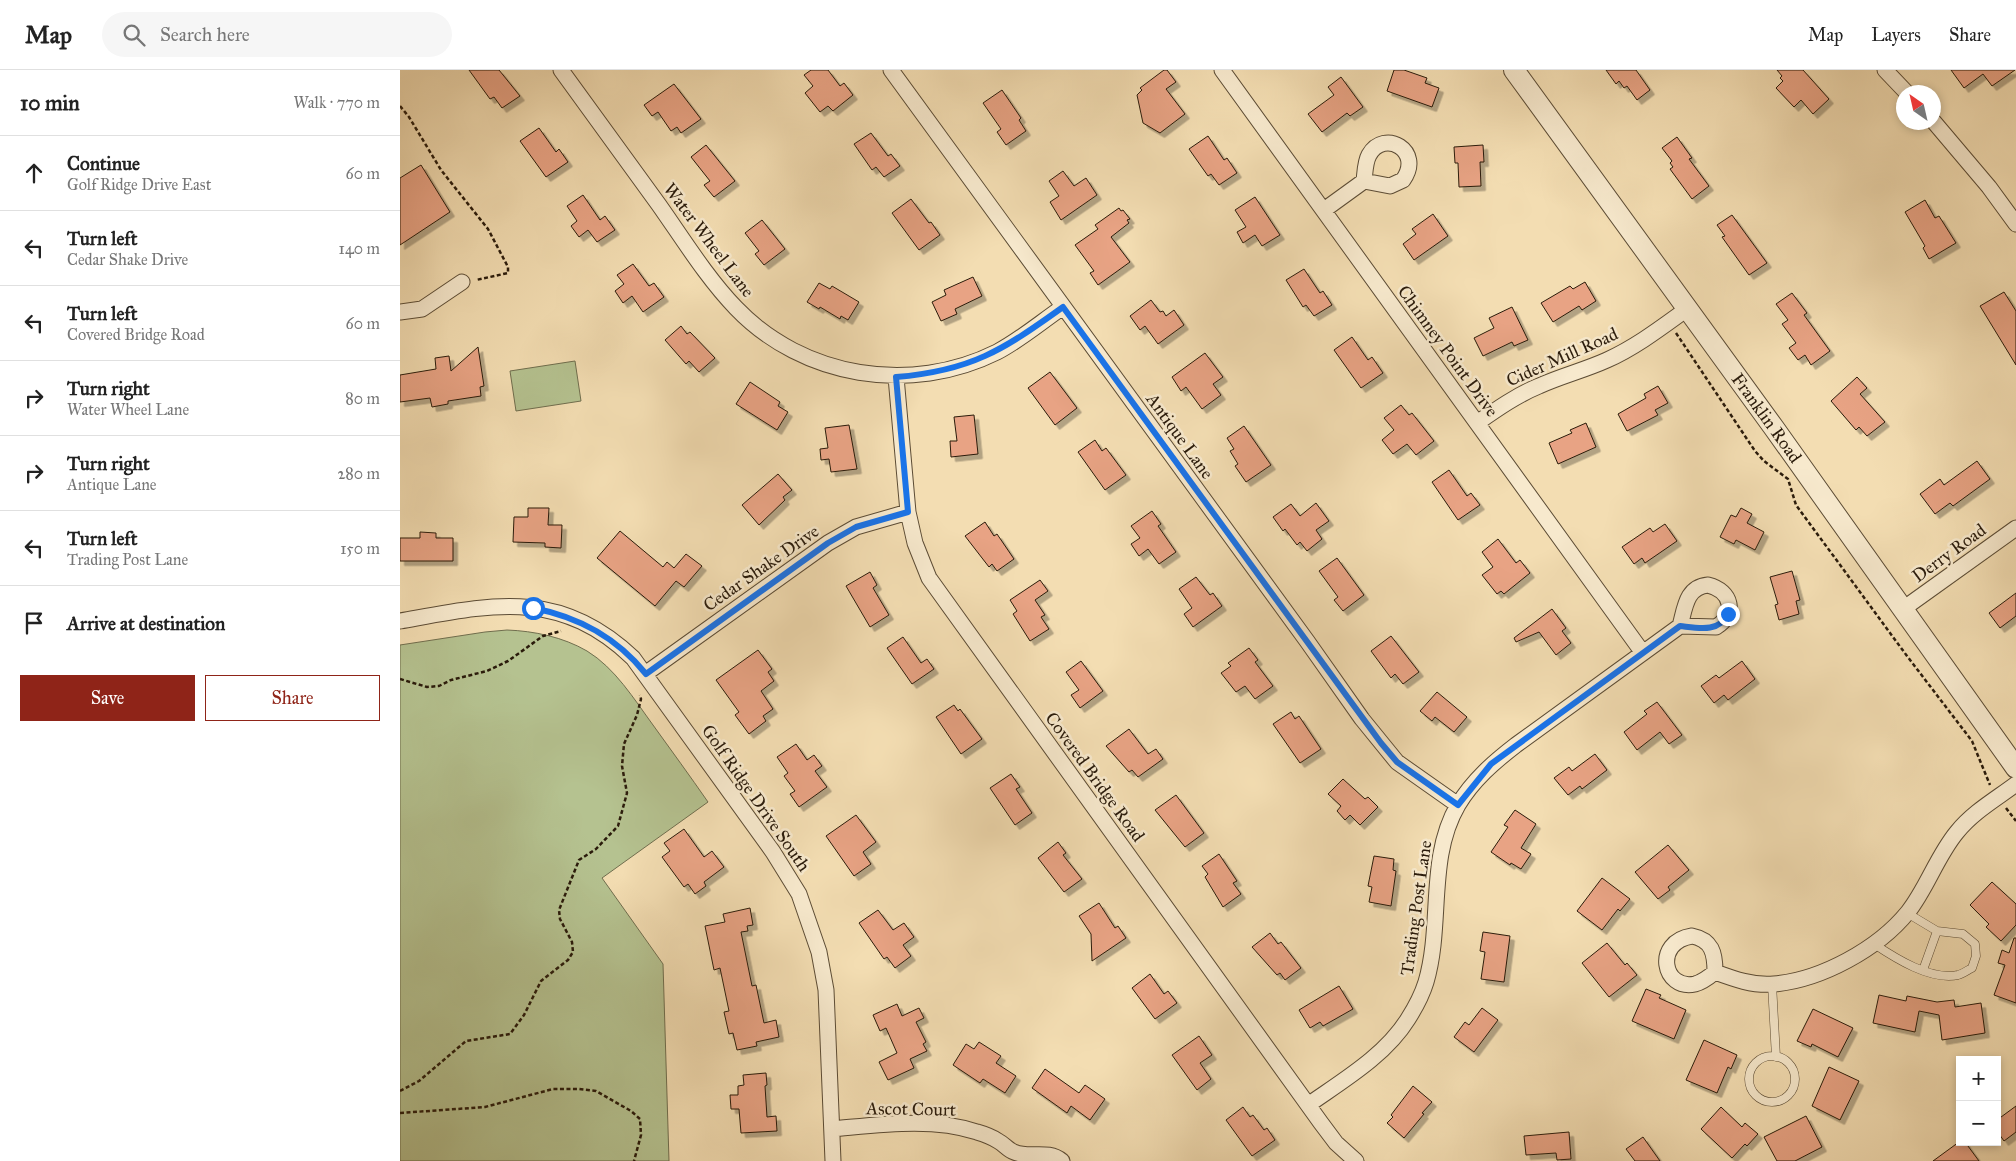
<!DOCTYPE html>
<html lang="en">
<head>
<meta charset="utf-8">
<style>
  body { margin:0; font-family:"IM FELL Great Primer",serif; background:#f6f6f6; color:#222 }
  .controls { position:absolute; right:15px; bottom:15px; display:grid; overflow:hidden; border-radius:0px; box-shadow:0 2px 8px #0003 }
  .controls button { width:45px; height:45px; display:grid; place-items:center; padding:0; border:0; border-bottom:1px solid #e0e0e0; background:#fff; color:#222; font:25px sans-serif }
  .compass { position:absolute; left:1496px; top:15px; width:45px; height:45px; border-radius:50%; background:#fff; box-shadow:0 2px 8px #0003; rotate:326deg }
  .stop { position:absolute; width:15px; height:15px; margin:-11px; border:4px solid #1a73e8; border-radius:50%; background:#fff }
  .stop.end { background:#1a73e8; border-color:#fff; box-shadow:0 1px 5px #0008 }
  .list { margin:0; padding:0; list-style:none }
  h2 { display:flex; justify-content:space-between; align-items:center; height:65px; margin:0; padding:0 20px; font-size:21px }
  h2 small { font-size:16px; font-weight:400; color:#767676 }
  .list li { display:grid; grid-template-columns:32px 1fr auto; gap:15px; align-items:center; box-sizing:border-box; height:75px; padding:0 20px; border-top:1px solid #e0e0e0 }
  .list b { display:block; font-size:19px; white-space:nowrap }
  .list p { margin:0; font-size:16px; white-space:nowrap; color:#767676 }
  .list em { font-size:16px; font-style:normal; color:#767676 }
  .actions { display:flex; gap:10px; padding:15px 20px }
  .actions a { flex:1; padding:11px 0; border:1px solid #8f2418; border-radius:0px; text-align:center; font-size:18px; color:#8f2418 }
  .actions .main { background:#8f2418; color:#fff }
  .icon { flex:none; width:28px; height:28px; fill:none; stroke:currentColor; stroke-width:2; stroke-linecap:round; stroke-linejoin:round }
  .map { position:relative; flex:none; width:1616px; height:1091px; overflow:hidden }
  header { display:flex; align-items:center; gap:30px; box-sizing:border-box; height:70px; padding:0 25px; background:#fff; border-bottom:1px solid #e0e0e0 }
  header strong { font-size:24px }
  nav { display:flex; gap:28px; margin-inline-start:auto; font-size:18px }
  .search { width:350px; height:45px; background:#f6f6f6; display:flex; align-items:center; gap:12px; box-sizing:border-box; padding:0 18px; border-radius:28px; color:#767676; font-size:19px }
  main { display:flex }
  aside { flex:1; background:#fff }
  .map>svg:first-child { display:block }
</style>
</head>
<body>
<header>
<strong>Map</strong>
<div class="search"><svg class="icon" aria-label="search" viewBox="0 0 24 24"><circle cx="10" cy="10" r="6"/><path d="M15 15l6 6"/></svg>Search here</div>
<nav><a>Map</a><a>Layers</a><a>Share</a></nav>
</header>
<main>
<aside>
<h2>10 min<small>Walk · 770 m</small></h2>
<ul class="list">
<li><svg class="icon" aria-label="ahead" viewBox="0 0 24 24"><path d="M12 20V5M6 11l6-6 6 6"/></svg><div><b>Continue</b><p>Golf Ridge Drive East</p></div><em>60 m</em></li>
<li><svg class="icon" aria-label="left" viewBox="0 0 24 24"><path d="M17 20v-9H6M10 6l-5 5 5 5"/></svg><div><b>Turn left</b><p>Cedar Shake Drive</p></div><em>140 m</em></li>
<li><svg class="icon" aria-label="left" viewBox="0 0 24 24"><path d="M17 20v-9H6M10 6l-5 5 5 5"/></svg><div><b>Turn left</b><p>Covered Bridge Road</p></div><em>60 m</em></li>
<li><svg class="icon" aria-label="right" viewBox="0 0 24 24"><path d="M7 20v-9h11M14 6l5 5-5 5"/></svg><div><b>Turn right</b><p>Water Wheel Lane</p></div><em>80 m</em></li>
<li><svg class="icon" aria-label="right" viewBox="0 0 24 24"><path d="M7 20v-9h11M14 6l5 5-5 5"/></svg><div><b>Turn right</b><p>Antique Lane</p></div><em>280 m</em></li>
<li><svg class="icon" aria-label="left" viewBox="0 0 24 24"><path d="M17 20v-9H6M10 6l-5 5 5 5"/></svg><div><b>Turn left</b><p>Trading Post Lane</p></div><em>150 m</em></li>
<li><svg class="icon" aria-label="arrive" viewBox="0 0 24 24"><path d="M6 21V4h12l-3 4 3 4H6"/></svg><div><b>Arrive at destination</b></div></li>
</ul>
<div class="actions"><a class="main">Save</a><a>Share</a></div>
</aside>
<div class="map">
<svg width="1616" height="1091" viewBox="0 0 1616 1091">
  <defs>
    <filter id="shadow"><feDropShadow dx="4.5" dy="4.5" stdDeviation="0" flood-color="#0004"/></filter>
  </defs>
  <rect width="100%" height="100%" fill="#f3ddb2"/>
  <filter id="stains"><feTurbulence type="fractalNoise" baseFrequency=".004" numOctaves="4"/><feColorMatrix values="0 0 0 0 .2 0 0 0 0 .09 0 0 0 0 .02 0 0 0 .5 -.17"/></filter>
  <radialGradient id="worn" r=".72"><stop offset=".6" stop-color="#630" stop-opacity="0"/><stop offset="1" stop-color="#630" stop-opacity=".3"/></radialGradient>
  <path fill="#b5c290" stroke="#706e4e" d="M175,291L181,331L116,341L110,301Z
    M107,560C134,561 163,567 187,581C215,598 234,629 253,655C271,680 290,706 308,732L202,808L263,894L269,1091H0V575L85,562Z"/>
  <path fill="#e8a384" stroke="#2a1b0b" filter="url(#shadow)" d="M69,0H99L120,26L102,38L94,27L90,29Z
    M411,0H428L440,16L444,13L453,25L433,41L428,36L420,42L405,23L413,16L404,5Z
    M764,0H767L776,12L766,19L785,44L760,63L743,53L737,25L742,20L740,18Z
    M994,0H1004L1027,8L1025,13L1039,18L1032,37L987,21Z
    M1206,0H1236L1250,20L1237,30L1227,16L1224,18L1219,11L1216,14Z
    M1377,0H1403L1429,29L1413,44L1401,30L1394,37L1376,18L1383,11L1380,8L1382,6Z
    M1551,0H1615L1592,16L1583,4L1564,18Z
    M941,7L963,37L950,46L947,43L922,62L908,44L934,25L928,17Z
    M274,14L301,49L281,63L277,57L271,61L258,42L252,46L244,35Z
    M602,20L621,48L619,50L626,61L606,75L597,62L601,59L583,33Z
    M139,58L156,82L159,79L168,92L146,107L120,71Z
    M471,63L488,86L491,84L500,96L484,107L476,97L472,100L454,74Z
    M808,66L824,90L827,88L837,103L819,115L811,104L808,106L789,79Z
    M1277,67L1292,88L1289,89L1309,116L1292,129L1270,99L1273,97L1270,93L1272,91L1262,78Z
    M306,75L335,111L314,127L304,115L310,111L291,87Z
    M1083,75L1084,92H1080L1081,116L1059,117L1058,93H1055L1054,77Z
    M21,95L50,142L0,175V108Z
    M663,101L674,116L686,108L697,125L661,150L650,132L659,126L649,111Z
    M183,125L200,150L205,146L215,160L197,172L188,160L179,167L171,156L177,151L167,136Z
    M855,127L880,165L862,176L855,165L843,173L837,162L846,157L835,140Z
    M511,129L529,153L531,152L540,165L519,180L492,143Z
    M1525,130L1535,148L1539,146L1556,173L1529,189L1523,178L1525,176L1505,142Z
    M719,138L721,141L723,140L730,149L727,150L729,153L711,167L730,192L698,215L690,203L694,201L675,175L698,159L695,155Z
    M1033,144L1048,166L1014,190L1003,174L1016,164L1012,159Z
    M1332,145L1367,193L1349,205L1322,167L1325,166L1317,155Z
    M362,150L385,179L364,195L355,184L359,181L345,163Z
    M233,194L249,216L254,213L264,227L243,242L232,226L223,233L215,221L224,214L217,205Z
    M904,199L920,223L923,221L932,235L914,246L906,235L903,237L886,210Z
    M573,207L582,226L555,239L557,244L541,251L532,232L546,225L544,220Z
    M1185,212L1196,231L1182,240L1179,236L1153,252L1141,233L1170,216L1173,219Z
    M419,213L430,219L432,216L459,232L448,250L441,246L440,249L420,237L419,239L407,232Z
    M1604,222L1616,241V295L1580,236Z
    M1392,223L1407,243L1404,245L1430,281L1411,295L1405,285L1398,290L1389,278L1396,273L1382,254L1388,250L1376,234Z
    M751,230L760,242L763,241L766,246L774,240L784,255L758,274L745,256L740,260L730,246Z
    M1112,237L1128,270L1114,276L1112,272L1083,286L1074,268L1094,258L1089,248Z
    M281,256L287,264L290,262L315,288L299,302L289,291L286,294L265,270Z
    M952,267L968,290L972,287L983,303L961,318L934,280Z
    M78,277L84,316L80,317L81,326L48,331V334L32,337L30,328L0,332V305L36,299L35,288L49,286L51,301Z
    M805,283L823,307L813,314L821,325L802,339L786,317L781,321L772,307Z
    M650,302L677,338L655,355L628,318Z
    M1457,307L1467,318L1460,324L1485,352L1467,366L1459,357L1456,360L1431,331Z
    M350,312L380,332L378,336L388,342L377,360L336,334Z
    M1258,316L1268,333L1255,340L1258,345L1227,361L1218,344L1246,328L1244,324Z
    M1001,335L1009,345L1012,343L1034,371L1016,385L1007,374L993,384L982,370L994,360L984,348Z
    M574,345L578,384L551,387L550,371H557L554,347Z
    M1186,353L1196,377L1158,394L1149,373L1172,363L1170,360Z
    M449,355L457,399L431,402L429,389L421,390L420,379L428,378L425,358Z
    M844,356L871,395L846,412L835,396L838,394L830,381L834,379L827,368Z
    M695,370L702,381L706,378L726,405L705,420L678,382Z
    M1577,391L1590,409L1553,436L1550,433L1535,444L1520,424L1540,409L1544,415Z
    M1049,400L1067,426L1071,423L1080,435L1058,450L1032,412Z
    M378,404L392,420L383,427L385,430L359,455L342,435Z
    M916,433L929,451L916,460L922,469L907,481L900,472L897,475L885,459L883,461L873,447L891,434L900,446Z
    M128,438H149L148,455H162L161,478L145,477V473L113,472L114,447H128Z
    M1341,438L1352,444L1347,453L1364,462L1355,480L1336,470L1334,474L1320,467L1331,445L1336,447Z
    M752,441L761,454L758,456L776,482L759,494L748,479L739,486L731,474L740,468L731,456Z
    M585,452L594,466L597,464L614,489L597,501L592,494L589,497L565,466Z
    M1265,454L1277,471L1245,493L1242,488L1234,494L1222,477L1250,458L1253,462Z
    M220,461L263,497L267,492L274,498L286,484L302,496L284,517L276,511L255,536L197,488Z
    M20,462L36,463V468H53V491H0V468H20Z
    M1098,469L1116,493L1120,490L1130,503L1104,524L1101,521L1097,524L1082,505L1093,497L1082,482Z
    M937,488L964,525L943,541L934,530L938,527L919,501Z
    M1392,501L1400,530L1396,531L1399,544L1379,550L1375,535L1378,534L1370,507Z
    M470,502L477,515L473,518L489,545L470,557L446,516Z
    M796,507L810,525L813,523L822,536L793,557L784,544L792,538L779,519Z
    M640,510L648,521L635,530L645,545L641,547L649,559L630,571L613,544L617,541L610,530Z
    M1616,523V546L1600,558L1589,543Z
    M1152,539L1166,558L1162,561L1171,573L1156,585L1139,562L1116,572L1114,568Z
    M991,566L1019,602L1003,614L995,604L991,608L971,581Z
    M503,567L521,593L527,589L534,599L512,614L487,578Z
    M849,578L858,590L855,592L873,616L855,629L845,616L836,622L821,603L831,596L828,593Z
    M358,580L372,599L368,602L374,611L361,621L373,639L363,646L366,651L349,664L335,645L339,642L316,610Z
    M681,591L703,621L680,638L671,625L679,620L666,602Z
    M1342,591L1355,609L1328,630L1324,625L1314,633L1301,616L1316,605L1319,608Z
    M1037,622L1067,647L1054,662L1035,647L1032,651L1020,641Z
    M1257,632L1282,665L1269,674L1260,662L1237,680L1224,662L1247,644L1244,641Z
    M554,635L558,641L560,639L582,669L561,684L536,647Z
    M891,642L895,649L899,646L921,679L900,693L873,654Z
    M729,659L748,684L756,679L763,689L738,707L732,700L729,702L706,676Z
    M396,674L407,690L414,685L422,696L415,701L427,717L399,737L390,724L395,721L384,706L388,703L377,687Z
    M1195,684L1207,700L1182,719L1180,716L1168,725L1154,708L1169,697L1172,701Z
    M611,704L620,717L616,719L632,743L615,755L590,718Z
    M943,709L965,729L968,727L978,737L960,755L950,745L945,750L937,741L941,736L928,724Z
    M776,725L804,763L785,777L755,740Z
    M1115,740L1136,754L1121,778L1131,784L1121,799L1111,793L1110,795L1091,782L1108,757L1104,755Z
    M456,745L476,772L463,782L471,794L454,806L426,766Z
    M284,759L304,787L312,781L324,797L304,812L306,816L295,824L288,814L284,817L262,787L270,781L264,773Z
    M658,772L666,783L663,785L682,809L664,822L638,788Z
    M1268,775L1289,800L1268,817L1270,820L1258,829L1235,802Z
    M819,784L837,811L833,813L841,824L823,837L805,807L808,804L802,796Z
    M974,786L994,789L993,800L996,801L991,836L969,832L972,817L968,816Z
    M1202,808L1230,829L1220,841L1218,839L1202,860L1177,841Z
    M1592,812L1616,834V855L1601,871L1586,857L1589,854L1570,835Z
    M699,833L715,858L718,856L726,868L692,891L691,864L679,846Z
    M350,838L353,855L347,856L348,861L341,862L352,916L356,915L364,953L376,950L379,967L356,972L357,976L337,980L333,963L329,964L324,942L329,941L320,898L314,900L305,856L325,852L323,844Z
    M478,840L493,860L504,853L514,867L503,875L511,886L495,898L487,887L484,889L459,853Z
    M1083,862L1110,866L1104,912L1081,909L1085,882L1080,881Z
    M870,863L878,874L881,872L901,898L885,910L880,903L877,905L852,877Z
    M1614,868H1616V933L1594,925L1605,895L1598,893L1602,880L1609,883Z
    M1207,873L1225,895L1227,893L1237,905L1209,927L1182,893Z
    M750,904L764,924L768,921L777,933L755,949L732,918Z
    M939,916L953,939L923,956L920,952L910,958L899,940Z
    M1246,919L1261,925L1259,928L1286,940L1274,969L1232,951Z
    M1479,925L1506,931L1507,926L1537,932L1554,930L1555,937L1581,933L1585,963L1542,970L1539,945L1519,941L1515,962L1473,953Z
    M497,934L502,946L519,938L524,948L516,952L526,972L523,974L527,981L510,989L514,998L488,1010L479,992L497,983L486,958L480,961L473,945Z
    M1082,938L1098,950L1074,982L1054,967L1065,952L1069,955Z
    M1413,939L1453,958L1438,987L1412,974L1411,977L1397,971Z
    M799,966L812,985L800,993L811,1009L797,1020L772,985Z
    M1304,970L1337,985L1331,999L1328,997L1317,1023L1286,1010Z
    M579,972L601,986L596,993L616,1006L605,1023L583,1009L580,1013L553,995L566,974L574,979Z
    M1429,997L1459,1011L1440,1050L1412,1036Z
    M645,999L679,1023L685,1015L705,1029L690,1050L671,1036L667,1043L632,1018Z
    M366,1003L367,1015L365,1016L367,1047L376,1046L377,1061L341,1063L339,1039H331L330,1025H338V1016L344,1015L343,1005Z
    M1013,1016L1032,1032L1022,1043L1024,1044L1004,1068L987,1053L993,1047L991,1045Z
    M1616,1036V1062L1604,1071L1597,1061V1050Z
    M843,1037L850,1047L853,1045L864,1060L867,1058L875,1070L852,1086L826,1050Z
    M1321,1037L1342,1057L1345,1053L1358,1064L1347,1076L1345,1074L1332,1088L1301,1059Z
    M1406,1046L1422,1077L1395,1091H1377L1364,1067Z
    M1169,1062L1171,1089L1157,1090L1156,1083L1126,1085L1124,1066Z
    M1243,1067L1260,1091H1235L1226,1079Z
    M1559,1072H1565L1579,1091H1533Z"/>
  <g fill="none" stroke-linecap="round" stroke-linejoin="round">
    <g stroke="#5c4c35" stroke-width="9">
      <path id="service" d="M1474,874C1495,888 1531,911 1558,905C1562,904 1568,900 1572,898L1576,886L1575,874L1563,864L1537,861L1507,843
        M1523,900L1537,861
        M1372,914L1376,987
        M1349 1009a23 23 0 1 1 46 0a23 23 0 1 1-46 0Z"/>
    </g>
    <g stroke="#5c4c35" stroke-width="17">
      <path id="minor" d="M161,0C194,45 226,90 259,135C283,169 307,208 336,238C403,308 511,325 597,282C620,270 641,252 663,237
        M491,0L907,571L962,649L997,692L1058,735
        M822,0L1243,583
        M1485,0L1506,22
        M1534,52L1589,117L1616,154
        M924,140L964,111L990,116L1003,110C1024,81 984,58 969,85C965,92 965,103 964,111
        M0,242L22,239L62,212
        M496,307L508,442L515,473L529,508L921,1053L936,1073L956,1091
        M1077,353C1097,339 1117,325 1139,316C1161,306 1185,300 1207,290C1236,277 1262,257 1287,239
        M1308,515C1332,521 1337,544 1316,557L1280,556C1285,538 1286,517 1308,515Z
        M1503,539L1616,458
        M0,551C90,535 159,517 233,588L373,782L399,824L419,882L426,920L433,1091
        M245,604L428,473L456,457L508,442
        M1292,866C1312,870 1315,883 1315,902C1309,907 1303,912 1295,914C1263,921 1253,872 1292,866Z
        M1315,902C1334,909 1353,916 1374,914C1421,910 1478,879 1508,842C1527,818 1537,786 1557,762C1573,742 1596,729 1616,714
        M908,1035C942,1011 985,986 1008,949C1015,938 1022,925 1026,912C1043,854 1027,788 1058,735C1073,710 1094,692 1116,675L1280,556
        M432,1059C478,1055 532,1047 577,1062C584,1064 592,1067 598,1071C604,1074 608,1080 614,1082C630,1089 647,1079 662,1091"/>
    </g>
    <g stroke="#5c4c35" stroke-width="22">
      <g id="tertiary">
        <path id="s1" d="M1114,0L1374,358L1616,698"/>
      </g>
    </g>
    <path stroke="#2a1b0b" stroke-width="2.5" stroke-dasharray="4 2.5" stroke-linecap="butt" d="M0,36L9,47L41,100L88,159L108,197V203L76,210
      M1276,263L1355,381L1364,391L1388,409L1396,435L1507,586L1572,671L1590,715
      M0,609L27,617L39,616L51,610L87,601L108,591L143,566L161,561
      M1606,738L1616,751
      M0,1021L19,1011L66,971L110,964L124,945L141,911L168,890L173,882L172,872L160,849L159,840L179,790L196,779L218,756L227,723L222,696L224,674L237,645L241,629L240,625
      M0,1043L85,1037L153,1019H179L196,1021L231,1041L240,1049L241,1065L234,1091"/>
    <use href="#service" stroke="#f7e9cd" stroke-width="8"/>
    <use href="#minor" stroke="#f7e9cd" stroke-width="15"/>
    <use href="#tertiary" stroke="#f7e9cd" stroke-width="20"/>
  </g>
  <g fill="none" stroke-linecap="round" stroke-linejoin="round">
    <path stroke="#1a73e8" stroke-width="6" d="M133,538C179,547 216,567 246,604L428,473L456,457L508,442L496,307C571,301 603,280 663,237L981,673L997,692L1058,735L1091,694L1280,556C1298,558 1319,563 1328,544"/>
  </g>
  <g text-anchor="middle" stroke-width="5" stroke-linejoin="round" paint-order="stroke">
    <g font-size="18" fill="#2a1b0b" stroke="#f7e9cd">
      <text transform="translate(309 170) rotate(53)" y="6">Water Wheel Lane</text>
      <text transform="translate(1048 281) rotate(54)" y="6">Chimney Point Drive</text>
      <text transform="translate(1162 287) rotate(-24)" y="6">Cider Mill Road</text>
      <text dy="6" stroke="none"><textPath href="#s1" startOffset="430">Franklin Road</textPath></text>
      <text transform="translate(780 366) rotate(54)" y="6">Antique Lane</text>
      <text transform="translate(1549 483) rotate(-36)" y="6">Derry Road</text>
      <text transform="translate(361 498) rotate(-35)" y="6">Cedar Shake Drive</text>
      <text transform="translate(695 707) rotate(54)" y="6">Covered Bridge Road</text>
      <text transform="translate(356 728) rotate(55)" y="6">Golf Ridge Drive South</text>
      <text transform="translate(1016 838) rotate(-82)" y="6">Trading Post Lane</text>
      <text transform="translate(511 1039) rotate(1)" y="6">Ascot Court</text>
    </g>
  </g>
  <rect width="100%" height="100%" filter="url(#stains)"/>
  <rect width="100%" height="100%" fill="url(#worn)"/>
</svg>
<div class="controls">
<button>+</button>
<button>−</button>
</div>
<svg class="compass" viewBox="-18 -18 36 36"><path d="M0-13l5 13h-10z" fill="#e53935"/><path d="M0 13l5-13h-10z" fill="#767676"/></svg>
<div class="stop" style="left:133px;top:538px"></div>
<div class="stop end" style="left:1328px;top:544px"></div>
</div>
</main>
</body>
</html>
